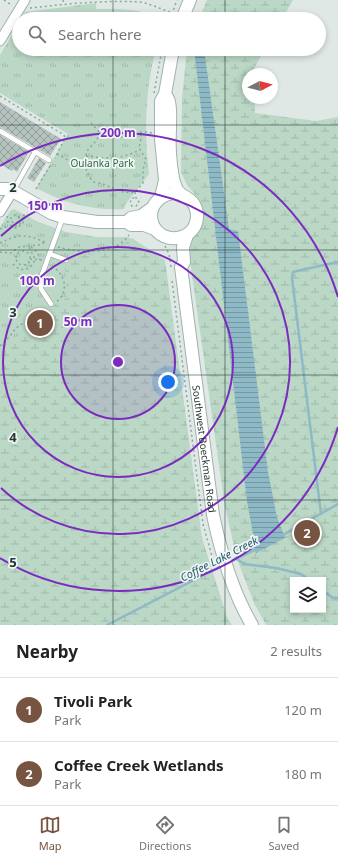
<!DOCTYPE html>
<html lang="en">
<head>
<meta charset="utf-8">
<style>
  body { margin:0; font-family:"Noto Sans",sans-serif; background:#f6f6f6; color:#222 }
  .controls { position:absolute; right:12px; bottom:12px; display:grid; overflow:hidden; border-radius:0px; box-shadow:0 2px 6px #0003 }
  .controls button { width:36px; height:36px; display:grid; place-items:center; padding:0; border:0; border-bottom:1px solid #e0e0e0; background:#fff; color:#222; font:20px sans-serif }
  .compass { position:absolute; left:242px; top:68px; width:36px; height:36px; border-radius:50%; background:#fff; box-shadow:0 2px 6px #0003; rotate:83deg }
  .you { position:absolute; left:168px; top:382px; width:14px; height:14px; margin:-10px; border:3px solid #fff; border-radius:50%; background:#1a73e8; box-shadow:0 0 0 6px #1a73e833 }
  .badge { display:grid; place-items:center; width:26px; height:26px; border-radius:50%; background:#775341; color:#fff; font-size:13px; font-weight:700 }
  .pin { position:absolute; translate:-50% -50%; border:2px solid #fff; box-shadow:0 1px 4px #0006 }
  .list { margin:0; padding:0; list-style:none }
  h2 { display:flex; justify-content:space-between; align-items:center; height:52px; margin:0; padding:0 16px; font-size:17px }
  h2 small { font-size:13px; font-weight:400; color:#767676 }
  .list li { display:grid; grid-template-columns:26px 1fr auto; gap:12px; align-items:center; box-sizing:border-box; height:64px; padding:0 16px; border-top:1px solid #e0e0e0 }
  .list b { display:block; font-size:15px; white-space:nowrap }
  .list p { margin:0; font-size:13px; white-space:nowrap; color:#767676 }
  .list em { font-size:13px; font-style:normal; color:#767676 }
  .icon { flex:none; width:22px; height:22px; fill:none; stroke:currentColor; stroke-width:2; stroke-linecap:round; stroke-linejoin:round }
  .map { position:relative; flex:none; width:338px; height:625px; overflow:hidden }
  .search { position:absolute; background:#fff; box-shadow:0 2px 6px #0003; left:12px; right:12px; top:12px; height:44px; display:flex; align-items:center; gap:10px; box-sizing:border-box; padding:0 14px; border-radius:22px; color:#767676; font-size:15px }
  .sheet { height:180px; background:#fff }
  nav { display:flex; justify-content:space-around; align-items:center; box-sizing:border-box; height:56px; border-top:1px solid #e0e0e0; background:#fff; font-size:11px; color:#767676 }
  nav a { display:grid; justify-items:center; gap:2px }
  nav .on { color:#775341 }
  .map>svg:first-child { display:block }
</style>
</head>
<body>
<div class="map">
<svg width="338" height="625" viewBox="0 0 338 625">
  <defs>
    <pattern id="grass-tufts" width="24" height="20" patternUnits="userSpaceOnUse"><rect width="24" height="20" fill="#bbd7c5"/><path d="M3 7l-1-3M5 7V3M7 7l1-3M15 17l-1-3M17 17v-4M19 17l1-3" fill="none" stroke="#a0b9aa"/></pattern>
    <pattern id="wetland-marsh" width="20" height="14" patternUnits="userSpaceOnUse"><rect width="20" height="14" fill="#bbd7c5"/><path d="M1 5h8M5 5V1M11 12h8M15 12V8" fill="none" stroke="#a0b9aa"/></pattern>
    <pattern id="water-rules" width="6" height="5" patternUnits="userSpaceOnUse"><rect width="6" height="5" fill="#8eb9c7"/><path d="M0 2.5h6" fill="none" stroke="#7497a2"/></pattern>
    <pattern id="building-cross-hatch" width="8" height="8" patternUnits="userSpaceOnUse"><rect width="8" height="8" fill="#b5c3be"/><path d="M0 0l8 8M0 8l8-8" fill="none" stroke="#939f9b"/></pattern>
  </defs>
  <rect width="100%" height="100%" fill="#dfe8e5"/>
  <path fill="url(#grass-tufts)" d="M96,3V9C118,9 142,8 161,19H21L25,12Z
    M19,23V49H156C145,89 144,134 149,174L125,205L124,209C92,211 64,203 36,188L68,134L0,93V55Z
    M14,209L36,221L66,232L97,237H128L158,260L0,376V227L10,211Z"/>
  <path fill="url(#wetland-marsh)" fill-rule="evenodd" d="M207,0H293L282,19H199Z
    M187,49H265L253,70V74H248V98H254L255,113L316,121L338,117V625H266L254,603L237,559L225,507L189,254L190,242L198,231L202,208L198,198L187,185L181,172L182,99ZM293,580H323V610H293Z
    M132,238L165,260L202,538L227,617L232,625H0V350L67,297L65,266L70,253L97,255L122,246Z"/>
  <path fill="url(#water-rules)" d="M194,49H204L229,229L238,231L268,472L277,517L285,538L256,553L254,550V539L247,501Z"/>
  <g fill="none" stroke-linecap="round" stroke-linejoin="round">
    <path stroke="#8eb9c7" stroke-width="2.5" d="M321,514L292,278L293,272L297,271L338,262
      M281,536L338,504
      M237,559L244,564L276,568L301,574L309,580
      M229,562L257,549
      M323,591L333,598H338
      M107,625L223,565"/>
  </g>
  <path fill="url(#building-cross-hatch)" d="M0,102L61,139L50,156L0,127Z
    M0,135L29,152L17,172L13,169L12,171L0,164Z
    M39,158L46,163L34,182L27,178Z"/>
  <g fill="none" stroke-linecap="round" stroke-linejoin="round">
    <g stroke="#a3afac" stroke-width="6">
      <path id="lane" d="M0,131L49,160
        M13,191L35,152
        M50,254L66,260
        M51,304L41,289L40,280L63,217"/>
    </g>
    <g stroke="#a3afac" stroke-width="11">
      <path id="street" d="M0,41L25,0
        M0,212L13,191"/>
    </g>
    <g stroke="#a0b3ae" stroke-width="14">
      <g id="secondary">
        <path d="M182,19L190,0"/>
        <path d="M165,94C166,96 169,99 169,102C171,110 170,121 170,129C169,145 170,162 173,178C174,183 177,191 181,194C190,200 196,202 197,215C198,240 163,247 153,225C145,206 163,190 181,194"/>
        <path d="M0,189H9L51,213L63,217L97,222H127L131,225H144L155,229"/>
        <path d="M161,197L165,180L161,139V101L165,94L173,49"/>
        <path d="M127,222L131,218L141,216L152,208"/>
        <path id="s1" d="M187,235L183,247L184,262L181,267L213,515C221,553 232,591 252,625"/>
      </g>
    </g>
    <path stroke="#84a8a0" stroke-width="1.5" stroke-dasharray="2 3" stroke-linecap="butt" d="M4,0L10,4
      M63,0L64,4
      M30,8C66,4 104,0 140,2C151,4 161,9 172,13
      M170,19L177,0
      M154,93L162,49
      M0,96L64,135L65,138L55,158
      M91,123C95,127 99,133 105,136C120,143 136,128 152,133
      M100,133C99,136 97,139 95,142C93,145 88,148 87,152C83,161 86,176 94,182C110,184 118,195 135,192L143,183V170L146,159L139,148L141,138V132
      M57,154L75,164L86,166
      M86,156C111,159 117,160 140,150
      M36,189L50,166
      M135,192L136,198L138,199L139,203L136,206H132L130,203L132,198H136
      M11 219a4 4 0 1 1 8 0a4 4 0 1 1-8 0Z
      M7,216L8,223C13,228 17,227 21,223L23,216
      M18,217L28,214
      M0,229L4,227L17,228L23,223V217
      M0,243C21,233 26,234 47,243
      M165,246L169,254L171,267
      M31,247L38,253L40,260
      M58,247C79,253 115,256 129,235
      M16 258a7 7 0 1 1 14 0a7 7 0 1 1-14 0Z
      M0,252L11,253L19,247L39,245L46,242
      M30,259L42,260
      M13,264C21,273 31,271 35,259L29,247
      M52,266C65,274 70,292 56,302
      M172,281L203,524L213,560
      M0,346L10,336L16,328L46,308"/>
    <use href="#lane" stroke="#fff" stroke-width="4.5"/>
    <use href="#street" stroke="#fff" stroke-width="9"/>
    <use href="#secondary" stroke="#fff" stroke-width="12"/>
  </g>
  <path fill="none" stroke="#233633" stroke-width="1" stroke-opacity="0.55" d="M113,0V19M225,0V19M113,49V625M225,49V625M0,125H338M0,250H338M0,375H338M0,500H338"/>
  <circle cx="118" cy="362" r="57" fill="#7b2cbf" fill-opacity=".12"/>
  <g fill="none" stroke="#7b2cbf" stroke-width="2">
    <circle cx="118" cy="362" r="57"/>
    <circle cx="118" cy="362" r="115"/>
    <path d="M1 236A172 172 0 1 1 1 488"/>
    <path d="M338 427A229 229 0 0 1 0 558M0 166A229 229 0 0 1 338 297"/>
  </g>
  <g text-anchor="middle" stroke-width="3.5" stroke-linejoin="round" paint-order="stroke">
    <g font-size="10" fill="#32684c" stroke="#eff6f3">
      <text x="102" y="167">Oulanka Park</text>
    </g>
    <g font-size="10" fill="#233633" stroke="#eff6f3">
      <text dy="4" stroke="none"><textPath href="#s1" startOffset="217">Southwest Boeckman Road</textPath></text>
    </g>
    <g font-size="11" font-style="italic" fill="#25586a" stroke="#eff6f3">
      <text transform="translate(219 559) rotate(-27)" y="4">Coffee Lake Creek</text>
    </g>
  </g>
  <g font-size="13" text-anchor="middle" font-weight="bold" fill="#233633" stroke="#eff6f3" stroke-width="3.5" stroke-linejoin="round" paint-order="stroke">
    <text x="13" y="192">2</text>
    <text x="13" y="317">3</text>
    <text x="13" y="442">4</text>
    <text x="13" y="567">5</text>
  </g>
  <circle cx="118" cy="362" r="6" fill="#7b2cbf" stroke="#eff6f3" stroke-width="2"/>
  <g font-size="12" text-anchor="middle" font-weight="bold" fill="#7b2cbf" stroke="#eff6f3" stroke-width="3.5" stroke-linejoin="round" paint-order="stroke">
    <text x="118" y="137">200 m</text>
    <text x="45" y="210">150 m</text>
    <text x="37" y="285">100 m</text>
    <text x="78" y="326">50 m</text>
  </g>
</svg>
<div class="controls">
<button><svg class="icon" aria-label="layers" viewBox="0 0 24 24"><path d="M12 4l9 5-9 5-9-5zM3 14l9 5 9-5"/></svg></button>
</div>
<svg class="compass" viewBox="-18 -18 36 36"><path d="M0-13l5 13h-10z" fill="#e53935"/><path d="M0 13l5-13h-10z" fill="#767676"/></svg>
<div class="you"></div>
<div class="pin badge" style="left:40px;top:323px">1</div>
<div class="pin badge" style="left:307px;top:533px">2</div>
<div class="search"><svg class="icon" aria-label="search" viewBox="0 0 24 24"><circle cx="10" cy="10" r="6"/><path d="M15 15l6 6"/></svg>Search here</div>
</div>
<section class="sheet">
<h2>Nearby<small>2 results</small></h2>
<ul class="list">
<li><span class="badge">1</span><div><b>Tivoli Park</b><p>Park</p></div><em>120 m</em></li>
<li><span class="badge">2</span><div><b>Coffee Creek Wetlands</b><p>Park</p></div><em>180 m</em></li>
</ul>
</section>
<nav>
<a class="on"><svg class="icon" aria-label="map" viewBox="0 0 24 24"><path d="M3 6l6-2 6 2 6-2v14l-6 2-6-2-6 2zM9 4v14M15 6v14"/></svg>Map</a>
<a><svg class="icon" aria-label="directions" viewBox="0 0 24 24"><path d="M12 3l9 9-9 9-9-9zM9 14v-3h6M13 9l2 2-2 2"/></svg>Directions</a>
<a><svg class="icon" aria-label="saved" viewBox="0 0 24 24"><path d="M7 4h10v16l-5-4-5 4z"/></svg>Saved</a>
</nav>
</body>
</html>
